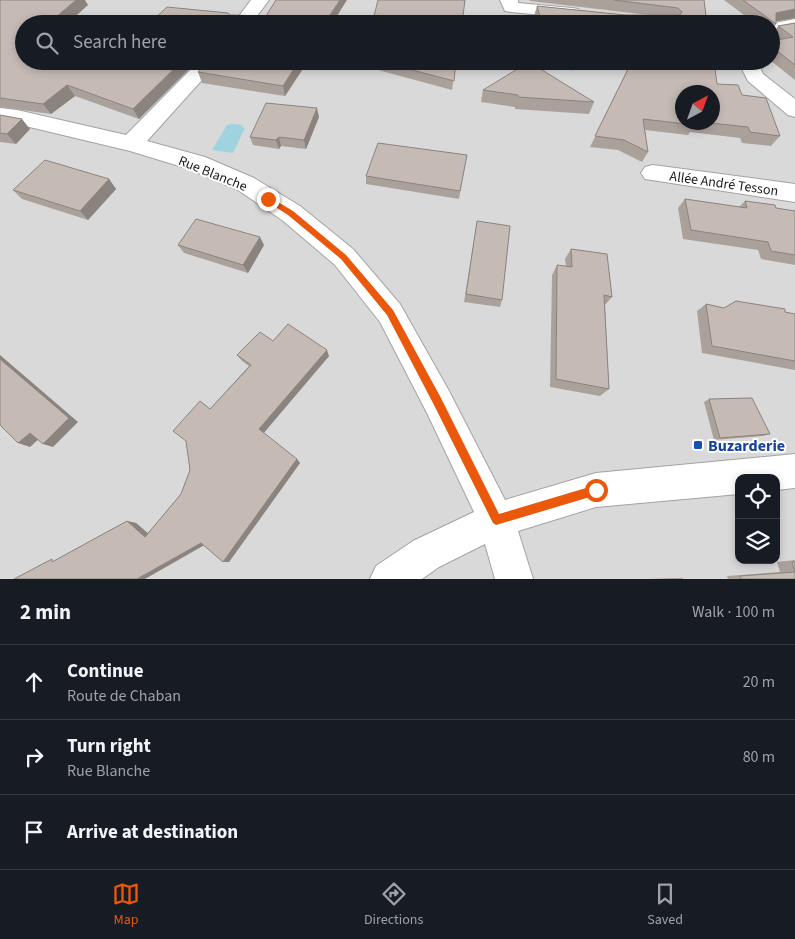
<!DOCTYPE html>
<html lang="en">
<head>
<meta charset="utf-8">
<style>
  body { margin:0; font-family:"Source Sans 3",sans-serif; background:#242831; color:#f1f3f6 }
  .controls { position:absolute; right:15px; bottom:15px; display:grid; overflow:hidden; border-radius:10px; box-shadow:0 2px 8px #0003 }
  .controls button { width:45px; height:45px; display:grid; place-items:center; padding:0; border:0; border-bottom:1px solid #363941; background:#171b24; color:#f1f3f6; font:25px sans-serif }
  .compass { position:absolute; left:675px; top:85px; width:45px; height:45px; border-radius:50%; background:#171b24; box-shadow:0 2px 8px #0003; rotate:41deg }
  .stop { position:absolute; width:15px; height:15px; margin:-11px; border:4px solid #ea580c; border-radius:50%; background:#fff }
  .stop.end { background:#ea580c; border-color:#fff; box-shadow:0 1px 5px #0008 }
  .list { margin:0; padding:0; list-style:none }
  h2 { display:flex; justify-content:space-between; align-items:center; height:65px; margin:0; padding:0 20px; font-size:21px }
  h2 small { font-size:16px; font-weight:400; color:#9ea1a6 }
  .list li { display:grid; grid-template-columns:32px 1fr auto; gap:15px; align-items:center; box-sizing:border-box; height:75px; padding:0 20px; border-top:1px solid #363941 }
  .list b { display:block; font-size:19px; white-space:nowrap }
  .list p { margin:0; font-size:16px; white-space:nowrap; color:#9ea1a6 }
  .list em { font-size:16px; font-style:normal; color:#9ea1a6 }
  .icon { flex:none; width:28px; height:28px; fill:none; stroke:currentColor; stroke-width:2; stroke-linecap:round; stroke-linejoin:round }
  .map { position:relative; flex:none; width:795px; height:579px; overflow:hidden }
  .search { position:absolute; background:#171b24; box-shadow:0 2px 8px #0003; left:15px; right:15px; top:15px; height:55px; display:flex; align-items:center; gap:12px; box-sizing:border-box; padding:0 18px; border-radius:28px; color:#9ea1a6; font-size:19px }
  .sheet { height:290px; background:#171b24 }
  nav { display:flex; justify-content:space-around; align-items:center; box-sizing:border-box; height:70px; border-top:1px solid #363941; background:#171b24; font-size:14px; color:#9ea1a6 }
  nav a { display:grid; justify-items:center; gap:2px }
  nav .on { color:#ea580c }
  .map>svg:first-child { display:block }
</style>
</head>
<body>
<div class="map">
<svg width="795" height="579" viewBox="0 0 795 579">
  <rect width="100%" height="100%" fill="#eee9e1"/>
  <path fill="#dad9d9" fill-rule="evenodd" d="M0,0H795V579H0ZM24,24H771V61H24ZM682,92H712V122H682ZM739,478H776V560H739Z"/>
  <path fill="#9ed3df" d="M543,61L573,62L574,71L543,68Z
    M231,124L243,125L242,127L245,128L233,153L212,150L227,125Z"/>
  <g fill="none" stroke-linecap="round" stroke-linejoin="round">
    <g stroke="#a3a3a3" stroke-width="2">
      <path id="minor" d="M251,0H269L251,24H233Z
        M500,0H518V3L572,8L578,9L581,13L578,17L572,18L511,12L505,11Z
        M795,19V29L771,34L770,24Z
        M199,61H219L147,141L205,157L254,178L300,206L353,249L400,304L449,391L505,500L596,473L795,454V488L776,490V478H739V494L596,507L518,531L533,579H495L485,544L439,567L422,579H370L376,566L413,541L474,512L427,413L380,322L335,265L282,220L238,190L189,169L130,151L17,124L0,122V108L17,110L126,135Z
        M738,61H757L763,74L795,99V117L788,115L748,81Z
        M653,165L795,184V202L645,179L641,173L645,167Z"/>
    </g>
    <use href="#minor" fill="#fff" fill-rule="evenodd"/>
  </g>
  <path fill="#aaa19b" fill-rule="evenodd" d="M0,0L88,5L24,24V61H197L139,119L75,96L51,114L0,107Z
    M529,0H704L707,24H536L534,16L537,6L625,15H649L530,1Z
    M724,0H795V18L776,21V24L771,31V24H756Z
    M795,23V80L771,61V41L777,40L772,36L778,26Z
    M208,61H308L285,96L202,83L198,72Z
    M367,61H456L452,90L367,67Z
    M632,61H714L717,84L738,85L742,95L766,98L780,136L771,146L742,143L740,138L690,132L688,135L645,130L648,152L642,162L618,150L590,147ZM682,92H712V122H682Z
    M483,90L594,102L589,114L515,109V107L481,102Z
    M0,115L30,129L16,144L0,142Z
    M319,117L306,149L281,146L279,149L253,145L250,137Z
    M467,155L459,199L366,184V176Z
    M109,179L116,189L88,220L22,199L13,190Z
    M685,199L739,207L745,201L776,208L795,211V265L761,259L758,250L683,239L678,208Z
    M477,221L502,300L500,307L464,302Z
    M178,245H264L248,273L184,253Z
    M571,249L612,297L605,305L609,389L600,396L550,387L552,275L557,265L566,266L565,259Z
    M706,304L724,308L785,312L795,314V370L702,353L697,311Z
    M273,341L329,356L263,433L300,463L229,562H223L205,545L58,559L127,521L136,523L148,533L181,494L190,470L210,409L249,366L242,361L237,355Z
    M709,399L770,434L763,436L714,440L704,402Z
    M795,560V579H728L727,576L780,572L777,562Z
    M673,578H683V579H649Z"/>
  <path fill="#8b837e" d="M76,0H85L88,5L67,24H48Z
    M340,0H347L332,24H324Z
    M795,9V18L772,22L776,13Z
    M182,61H197L139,119L133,109Z
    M299,61H308L285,96L283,86Z
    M67,85L75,96L51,114L43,104Z
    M317,108L319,117L306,149L304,140Z
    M22,119L30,129L16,144L7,134Z
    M279,137L281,146L279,149L276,140Z
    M109,179L116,189L88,220L80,211Z
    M260,237L264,245L248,273L243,265Z
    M327,350L329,356L263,434L259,429Z
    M0,355L78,422L53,447L43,444L0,359Z
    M30,433L41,437L30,447L18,443Z
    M297,459L300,463L229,562H223Z
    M127,521L136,523L153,538L145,537Z
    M201,543H208L145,579H137Z"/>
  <path fill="#c6bbb4" stroke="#8b837e" d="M0,0H76L48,24H24V61H182L133,109L67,85L43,104L0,98Z
    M276,0H340L324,24H149L167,7L228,13L230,15L266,16Z
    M378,0H465L462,24H372Z
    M614,0H704L707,24H542L537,6L625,15H680L682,12L678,8Z
    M743,0H795V9L776,13V24Z
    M795,23V65L771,46V41L793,37L778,26Z
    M208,61H299L283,86L198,72Z
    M378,61H456L454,81Z
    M632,61H714L717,84L738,85L742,95L766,98L780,136L750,132L748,127L702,122H712V92H682V122H694L695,125L643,119L648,152L624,140L595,136Z
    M529,62L594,102L518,97V95L483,90Z
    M266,103L317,108L304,140L279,137L276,140L250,137Z
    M0,115L22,119L7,134L0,133Z
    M378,143L467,155L460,191L366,176Z
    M45,160L109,179L80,211L13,190Z
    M685,199L747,208L745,201L775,205L776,208L795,211V255L771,251L768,242L691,230Z
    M196,219L260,237L243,265L178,245Z
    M477,221L510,226L502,300L466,294Z
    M571,249L607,254L612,297L604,295L609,389L556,379L557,265L572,267Z
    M736,301L785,309V312L795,314V361L712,346L706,304L724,308Z
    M288,324L327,350L259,429L297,459L223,562L201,543L137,579H14L52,559V562L127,521L145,537L181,494L190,470L186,441L173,431L200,401L210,409L251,365L237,355L260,332L273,341Z
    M0,359L69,418L43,444L30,433L18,443L0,425Z
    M752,398L770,434L720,438L709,399Z
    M792,562H795V572Z
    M795,572V579H741L740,576Z"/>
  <path fill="#ea580c" d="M268,196L293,211L346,255L393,310L441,398L499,514L596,485L600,486L601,490L600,494L496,525L493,523L434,405L387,315L341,259L288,215L266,201L265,199Z"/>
  <rect fill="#1a4fb4" stroke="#fff" stroke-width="2" x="693" y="440" width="10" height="10" rx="2.5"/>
  <g text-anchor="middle" stroke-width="4" stroke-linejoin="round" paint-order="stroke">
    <g font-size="14" fill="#1c1c1c" stroke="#fff">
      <text transform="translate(213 173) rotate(22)" y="5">Rue Blanche</text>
      <text transform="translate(724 183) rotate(8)" y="5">Allée André Tesson</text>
    </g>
    <g font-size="16" font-weight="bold" fill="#164399" stroke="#fff" text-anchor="start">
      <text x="708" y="451">Buzarderie</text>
    </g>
  </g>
</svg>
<div class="controls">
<button><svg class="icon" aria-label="locate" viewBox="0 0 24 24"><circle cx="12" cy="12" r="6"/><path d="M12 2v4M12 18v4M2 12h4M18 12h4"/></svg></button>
<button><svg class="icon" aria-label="layers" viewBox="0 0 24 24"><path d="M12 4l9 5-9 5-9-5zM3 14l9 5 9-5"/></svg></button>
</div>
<svg class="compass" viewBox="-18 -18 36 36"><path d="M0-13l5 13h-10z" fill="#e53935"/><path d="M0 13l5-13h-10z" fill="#9ea1a6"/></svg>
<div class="stop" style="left:596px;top:490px"></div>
<div class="stop end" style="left:268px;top:199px"></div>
<div class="search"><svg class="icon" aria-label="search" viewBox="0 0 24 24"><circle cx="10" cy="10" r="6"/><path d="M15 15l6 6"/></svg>Search here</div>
</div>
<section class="sheet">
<h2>2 min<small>Walk · 100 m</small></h2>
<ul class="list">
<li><svg class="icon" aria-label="ahead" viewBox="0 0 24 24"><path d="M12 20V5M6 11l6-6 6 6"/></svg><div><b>Continue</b><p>Route de Chaban</p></div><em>20 m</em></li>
<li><svg class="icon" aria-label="right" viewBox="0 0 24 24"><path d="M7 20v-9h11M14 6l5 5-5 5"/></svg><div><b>Turn right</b><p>Rue Blanche</p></div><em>80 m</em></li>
<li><svg class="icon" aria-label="arrive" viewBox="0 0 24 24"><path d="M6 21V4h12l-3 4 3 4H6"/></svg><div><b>Arrive at destination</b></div></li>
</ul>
</section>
<nav>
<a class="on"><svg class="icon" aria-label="map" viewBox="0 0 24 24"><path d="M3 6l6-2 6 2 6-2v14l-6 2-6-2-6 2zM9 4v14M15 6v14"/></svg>Map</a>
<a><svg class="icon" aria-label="directions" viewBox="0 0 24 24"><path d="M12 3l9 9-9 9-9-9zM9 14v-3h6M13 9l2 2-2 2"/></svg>Directions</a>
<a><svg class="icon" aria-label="saved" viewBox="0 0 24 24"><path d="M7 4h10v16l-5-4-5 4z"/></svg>Saved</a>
</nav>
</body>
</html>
